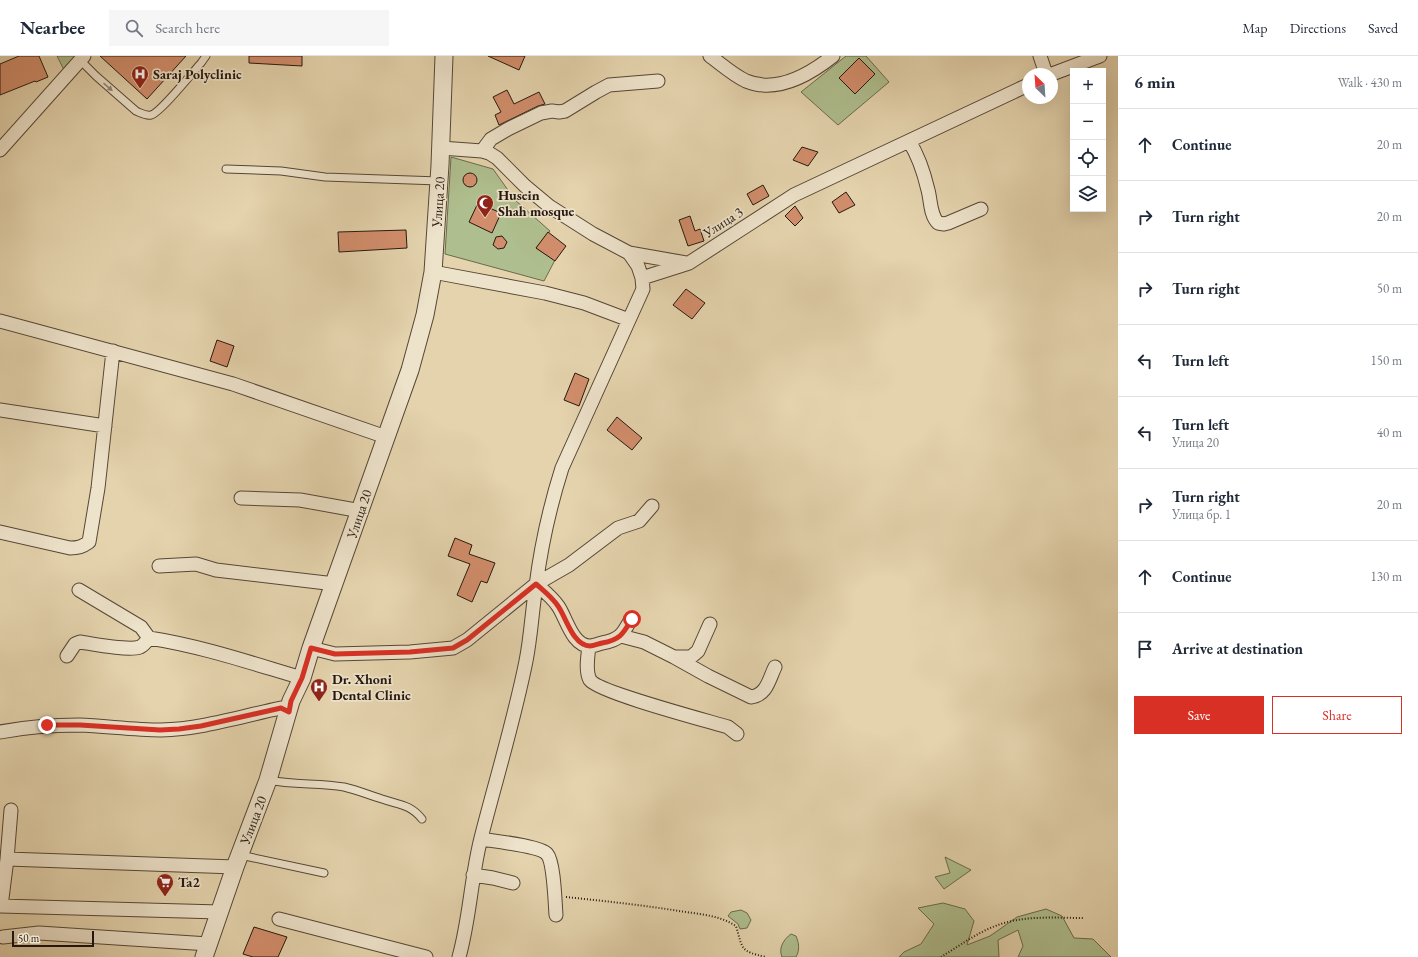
<!DOCTYPE html>
<html lang="en">
<head>
<meta charset="utf-8">
<style>
  body { margin:0; font-family:"EB Garamond",serif; background:#f6f6f7; color:#1f2937 }
  .controls { position:absolute; right:12px; top:12px; display:grid; overflow:hidden; border-radius:0px; box-shadow:0 4px 16px #0002 }
  .controls button { width:36px; height:36px; display:grid; place-items:center; padding:0; border:0; border-bottom:1px solid #e0e1e3; background:#fff; color:#1f2937; font:20px sans-serif }
  .compass { position:absolute; left:1022px; top:12px; width:36px; height:36px; border-radius:50%; background:#fff; box-shadow:0 4px 16px #0002; rotate:335deg }
  .scale { position:absolute; left:12px; bottom:10px; width:82px; box-sizing:border-box; padding-left:4px; border:2px solid #26180f; border-top:0; font-size:11px; line-height:14px; white-space:nowrap; color:#26180f; -webkit-text-stroke:3px #ede2ca; paint-order:stroke }
  .stop { position:absolute; width:12px; height:12px; margin:-9px; border:3px solid #d93025; border-radius:50%; background:#fff }
  .stop.end { background:#d93025; border-color:#fff; box-shadow:0 1px 4px #0008 }
  .list { margin:0; padding:0; list-style:none }
  h2 { display:flex; justify-content:space-between; align-items:center; height:52px; margin:0; padding:0 16px; font-size:17px }
  h2 small { font-size:13px; font-weight:400; color:#747a83 }
  .list li { display:grid; grid-template-columns:26px 1fr auto; gap:12px; align-items:center; box-sizing:border-box; height:72px; padding:0 16px; border-top:1px solid #e0e1e3 }
  .list b { display:block; font-size:15px; white-space:nowrap }
  .list p { margin:0; font-size:13px; white-space:nowrap; color:#747a83 }
  .list em { font-size:13px; font-style:normal; color:#747a83 }
  .actions { display:flex; gap:8px; padding:12px 16px }
  .actions a { flex:1; padding:9px 0; border:1px solid #d93025; border-radius:0px; text-align:center; font-size:14px; color:#d93025 }
  .actions .main { background:#d93025; color:#fff }
  .icon { flex:none; width:22px; height:22px; fill:none; stroke:currentColor; stroke-width:2; stroke-linecap:round; stroke-linejoin:round }
  .map { position:relative; flex:none; width:1118px; height:901px; overflow:hidden }
  header { display:flex; align-items:center; gap:24px; box-sizing:border-box; height:56px; padding:0 20px; background:#fff; border-bottom:1px solid #e0e1e3 }
  header strong { font-size:19px }
  nav { display:flex; gap:22px; margin-inline-start:auto; font-size:14px }
  .search { width:280px; height:36px; background:#f6f6f7; display:flex; align-items:center; gap:10px; box-sizing:border-box; padding:0 14px; border-radius:0px; color:#747a83; font-size:15px }
  main { display:flex }
  aside { flex:1; background:#fff }
  .map>svg:first-child { display:block }
</style>
</head>
<body>
<header>
<strong>Nearbee</strong>
<div class="search"><svg class="icon" aria-label="search" viewBox="0 0 24 24"><circle cx="10" cy="10" r="6"/><path d="M15 15l6 6"/></svg>Search here</div>
<nav><a>Map</a><a>Directions</a><a>Saved</a></nav>
</header>
<main>
<div class="map">
<svg width="1118" height="901" viewBox="0 0 1118 901">
  <rect width="100%" height="100%" fill="#e4d3ad"/>
  <filter id="stains"><feTurbulence type="fractalNoise" baseFrequency=".005" numOctaves="4"/><feColorMatrix values="0 0 0 0 .2 0 0 0 0 .09 0 0 0 0 .02 0 0 0 .5 -.17"/></filter>
  <radialGradient id="worn" r=".72"><stop offset=".6" stop-color="#630" stop-opacity="0"/><stop offset="1" stop-color="#630" stop-opacity=".3"/></radialGradient>
  <path fill="#afbe8e" stroke="#6a6b4e" d="M57,0H84L65,16Z
    M846,0H866L889,26L838,69L801,36Z
    M451,101L493,113L515,144L550,175L536,192L555,204L544,225L445,198Z
    M945,801L971,814L944,833L935,821L950,817Z
    M943,847L965,853L974,865L967,889L990,880L1017,861L1046,853L1062,860L1074,882L1093,883L1111,901H1018L1023,890L1018,874L998,884L999,901H899L904,896L921,888L934,868L918,852Z
    M741,854L747,857L751,864L747,872L740,873L738,868L728,860L731,856Z
    M791,878L796,880C799,887 800,894 796,901H782C778,892 784,883 791,878Z"/>
  <path fill="#d28e6c" stroke="#26180f" d="M19,0H39L48,21L36,26L35,25L0,39V8Z
    M100,0H186L147,43Z
    M249,0H302V10L249,7Z
    M488,0H525L519,14Z
    M859,2L875,18L855,38L839,22Z
    M507,34L514,48L539,36L545,48L538,50L499,69L495,59L501,56L493,41Z
    M802,91L818,96L808,110L793,104Z
    M463 124a7 7 0 1 1 14 0a7 7 0 1 1-14 0Z
    M763,129L769,140L753,149L747,138Z
    M846,136L855,149L839,157L832,146Z
    M478,147L501,157L492,177L469,166Z
    M795,150L803,162L795,170L785,160Z
    M690,160L695,175L700,173L704,185L688,190L679,164Z
    M406,174L407,192L339,196L338,176Z
    M548,176L566,190L555,205L536,192Z
    M502,180L507,186L504,192L498,193L493,189L496,181Z
    M686,233L705,247L692,263L673,249Z
    M217,284L234,290L227,311L210,305Z
    M575,317L589,323L579,350L564,344Z
    M617,361L642,382L632,394L607,374Z
    M455,482L472,489L469,498L495,507L487,527L481,525L472,546L457,539L470,508L448,500Z
    M254,871L287,881L278,901H253L243,898Z"/>
  <g fill="none" stroke-linecap="round" stroke-linejoin="round">
    <g stroke="#564736" stroke-width="9">
      <path id="service" d="M80,4L96,20L136,55C141,57 145,60 151,59C160,57 193,16 201,7L206,0
        M226,113L281,115L325,121L439,125
        M268,724C293,729 319,727 344,731C357,734 369,739 382,743C399,749 410,748 422,763
        M240,799L324,817"/>
    </g>
    <g stroke="#564736" stroke-width="15">
      <path id="minor" d="M710,0C721,8 733,19 746,25C777,38 809,19 833,0
        M1040,0L1046,18
        M1052,18L1100,0
        M909,85C918,99 924,117 928,134C931,145 930,159 938,167L944,168L948,167L981,153
        M441,92L482,95L489,97L497,102L525,130L549,150L593,178L629,197L686,207
        M0,94L84,0
        M482,95L491,83L508,73L541,57L552,55L559,56L565,55L596,36L609,29L658,25
        M629,197L638,210L642,222
        M433,216L545,237L584,247L629,264
        M0,265L233,328L386,381
        M0,354L105,370
        M241,442L300,444L361,455
        M0,476L70,492C78,492 82,491 89,486L98,432L113,295
        M159,510L196,508L216,514L335,528
        M536,528C544,535 552,541 558,550C566,561 572,590 590,590C593,590 598,588 602,587C620,584 623,578 631,563
        M79,534L141,571L149,582C201,590 251,607 302,622
        M621,580L644,586L674,601H691L698,595L710,568
        M589,590C588,599 585,615 590,624C598,636 708,665 728,671L737,678
        M311,592L335,598L410,596L453,592L467,584L536,528L569,509L618,472L639,465L652,450
        M67,600L75,588L80,586C93,588 128,595 140,591C144,589 146,586 149,582
        M674,601L708,620L751,641C767,639 769,623 775,611
        M0,676C26,671 52,669 79,669C106,670 134,674 161,674C202,673 242,660 281,652L289,656
        M481,783C493,785 540,790 547,798C554,806 555,846 556,859
        M7,803L235,811
        M473,819L493,822L513,827
        M0,850L220,856
        M1,850L7,803L11,754
        M279,863L426,901
        M3,881L39,877L209,888
        M459,901C470,862 471,821 481,782C496,723 514,665 526,605C531,580 532,555 536,530C541,490 550,450 562,412L643,233L642,222L689,207L794,139L1028,29"/>
    </g>
    <g stroke="#564736" stroke-width="19">
      <path id="tertiary" d="M204,901L235,811L268,724L291,645L302,622L311,592L410,314L425,259L433,216L440,109L444,0"/>
    </g>
    <path stroke="#26180f" stroke-width="2" stroke-dasharray="1 2" stroke-linecap="butt" d="M566,841C604,845 642,849 679,855C698,858 719,859 736,870C743,894 740,895 766,901
      M941,901C959,890 978,876 998,869C1025,859 1057,862 1084,862"/>
    <use href="#service" stroke="#ede2ca" stroke-width="7"/>
    <use href="#minor" stroke="#ede2ca" stroke-width="13"/>
    <use href="#tertiary" stroke="#ede2ca" stroke-width="17"/>
  </g>
  <defs><path id="oneway-solid" d="M-6-.8H1V-3.2L6.5 0L1 3.2V.8H-6Z"/></defs>
  <use fill="#938776" href="#oneway-solid" transform="translate(108 31) rotate(41)"/>
  <g fill="none" stroke-linecap="round" stroke-linejoin="round">
    <path stroke="#d93025" stroke-width="5" d="M47,669H80L160,674L179,673L201,670L281,652L289,656L291,645L302,622L311,592L335,598L410,596L453,592L467,584L536,528C544,535 552,541 558,550C566,561 573,590 590,590C593,590 598,588 602,587C620,584 623,578 632,563"/>
  </g>
  <defs>
    <g id="hospital-pin" transform="scale(0.9)"><path d="M0 17L-7.5 6A9.5 9.5 0 1 1 7.5 6Z" fill="#8f2418" stroke="#ede2ca"/><path d="M-5-5h3v3.5h4V-5h3V5h-3V1.5h-4V5h-3Z" fill="#fff"/></g>
    <g id="mosque-pin" transform="scale(0.9)"><path d="M0 17L-7.5 6A9.5 9.5 0 1 1 7.5 6Z" fill="#8f2418" stroke="#ede2ca"/><path d="M3.5-4.9A6 6 0 1 0 3.5 4.9A5 5 0 1 1 3.5-4.9Z" fill="#fff"/></g>
    <g id="supermarket-pin" transform="scale(0.9)"><path d="M0 17L-7.5 6A9.5 9.5 0 1 1 7.5 6Z" fill="#8f2418" stroke="#ede2ca"/><path d="M-6-5.5h2.5l.6 2H6L4.5 2H-2.5L-4.4-4H-6ZM-1.5 3.2a1.3 1.3 0 1 0 .1 0ZM3 3.2a1.3 1.3 0 1 0 .1 0Z" fill="#fff"/></g>
  </defs>
  <g fill-rule="evenodd">
    <use href="#hospital-pin" x="140" y="18"/>
    <use href="#mosque-pin" x="485" y="147"/>
    <use href="#hospital-pin" x="319" y="631"/>
    <use href="#supermarket-pin" x="165" y="826"/>
  </g>
  <g text-anchor="middle" stroke-width="3.5" stroke-linejoin="round" paint-order="stroke">
    <g font-size="14" font-weight="bold" fill="#26180f" stroke="#ede2ca" text-anchor="start">
      <text x="153" y="23">Saraj Polyclinic</text>
      <text x="498" y="144">Husein<tspan x="498" dy="16">Shah mosque</tspan></text>
      <text x="332" y="628">Dr. Xhoni<tspan x="332" dy="16">Dental Clinic</tspan></text>
      <text x="178" y="831">Ta2</text>
    </g>
    <g font-size="14" fill="#26180f" stroke="#ede2ca">
      <text transform="translate(438 146) rotate(-86)" y="5">Улица 20</text>
      <text transform="translate(723 166) rotate(-33)" y="5">Улица 3</text>
      <text transform="translate(359 458) rotate(-71)" y="5">Улица 20</text>
      <text transform="translate(253 764) rotate(-69)" y="5">Улица 20</text>
    </g>
  </g>
  <rect width="100%" height="100%" filter="url(#stains)"/>
  <rect width="100%" height="100%" fill="url(#worn)"/>
</svg>
<div class="controls">
<button>+</button>
<button>−</button>
<button><svg class="icon" aria-label="locate" viewBox="0 0 24 24"><circle cx="12" cy="12" r="6"/><path d="M12 2v4M12 18v4M2 12h4M18 12h4"/></svg></button>
<button><svg class="icon" aria-label="layers" viewBox="0 0 24 24"><path d="M12 4l9 5-9 5-9-5zM3 14l9 5 9-5"/></svg></button>
</div>
<svg class="compass" viewBox="-18 -18 36 36"><path d="M0-13l5 13h-10z" fill="#e53935"/><path d="M0 13l5-13h-10z" fill="#747a83"/></svg>
<div class="scale">50 m</div>
<div class="stop" style="left:632px;top:563px"></div>
<div class="stop end" style="left:47px;top:669px"></div>
</div>
<aside>
<h2>6 min<small>Walk · 430 m</small></h2>
<ul class="list">
<li><svg class="icon" aria-label="ahead" viewBox="0 0 24 24"><path d="M12 20V5M6 11l6-6 6 6"/></svg><div><b>Continue</b></div><em>20 m</em></li>
<li><svg class="icon" aria-label="right" viewBox="0 0 24 24"><path d="M7 20v-9h11M14 6l5 5-5 5"/></svg><div><b>Turn right</b></div><em>20 m</em></li>
<li><svg class="icon" aria-label="right" viewBox="0 0 24 24"><path d="M7 20v-9h11M14 6l5 5-5 5"/></svg><div><b>Turn right</b></div><em>50 m</em></li>
<li><svg class="icon" aria-label="left" viewBox="0 0 24 24"><path d="M17 20v-9H6M10 6l-5 5 5 5"/></svg><div><b>Turn left</b></div><em>150 m</em></li>
<li><svg class="icon" aria-label="left" viewBox="0 0 24 24"><path d="M17 20v-9H6M10 6l-5 5 5 5"/></svg><div><b>Turn left</b><p>Улица 20</p></div><em>40 m</em></li>
<li><svg class="icon" aria-label="right" viewBox="0 0 24 24"><path d="M7 20v-9h11M14 6l5 5-5 5"/></svg><div><b>Turn right</b><p>Улица бр. 1</p></div><em>20 m</em></li>
<li><svg class="icon" aria-label="ahead" viewBox="0 0 24 24"><path d="M12 20V5M6 11l6-6 6 6"/></svg><div><b>Continue</b></div><em>130 m</em></li>
<li><svg class="icon" aria-label="arrive" viewBox="0 0 24 24"><path d="M6 21V4h12l-3 4 3 4H6"/></svg><div><b>Arrive at destination</b></div></li>
</ul>
<div class="actions"><a class="main">Save</a><a>Share</a></div>
</aside>
</main>
</body>
</html>
